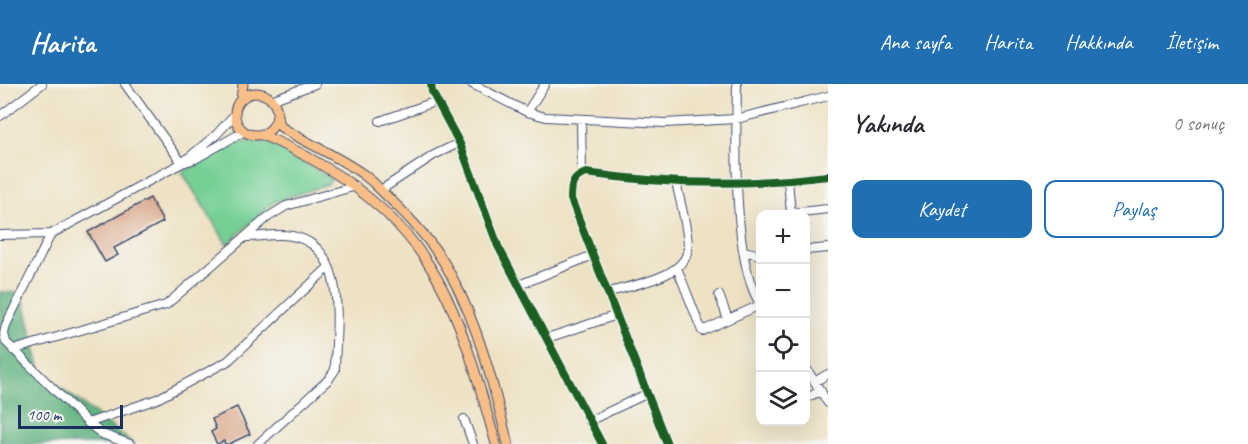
<!DOCTYPE html>
<html lang="tr">
<head>
<meta charset="utf-8">
<style>
  body { margin:0; font-family:Caveat,sans-serif; background:#f7f7f7; color:#2b2b33 }
  .controls { position:absolute; right:18px; bottom:18px; display:grid; overflow:hidden; border-radius:12px; box-shadow:0 6px 24px #0002 }
  .controls button { width:54px; height:54px; display:grid; place-items:center; padding:0; border:0; border-bottom:2px solid #e1e1e2; background:#fff; color:#2b2b33; font:30px sans-serif }
  .scale { position:absolute; left:18px; bottom:15px; width:105px; box-sizing:border-box; padding-left:6px; border:3px solid #1b2f5e; border-top:0; font-size:16px; line-height:21px; white-space:nowrap; color:#1b2f5e; -webkit-text-stroke:4px #f6f6f2; paint-order:stroke }
  .list { margin:0; padding:0; list-style:none }
  h2 { display:flex; justify-content:space-between; align-items:center; height:78px; margin:0; padding:0 24px; font-size:26px }
  h2 small { font-size:20px; font-weight:400; color:#7c7c81 }
  .actions { display:flex; gap:12px; padding:18px 24px }
  .actions a { flex:1; padding:14px 0; border:2px solid #1f6fb2; border-radius:12px; text-align:center; font-size:21px; color:#1f6fb2 }
  .actions .main { background:#1f6fb2; color:#fff }
  .icon { flex:none; width:33px; height:33px; fill:none; stroke:currentColor; stroke-width:2; stroke-linecap:round; stroke-linejoin:round }
  .map { position:relative; flex:none; width:828px; height:360px; overflow:hidden }
  header { display:flex; align-items:center; gap:36px; box-sizing:border-box; height:84px; padding:0 30px; background:#1f6fb2; color:#fff }
  header strong { font-size:28px }
  nav { display:flex; gap:33px; margin-inline-start:auto; font-size:21px }
  main { display:flex }
  aside { flex:1; background:#fff }
  .map>svg:first-child { display:block }
</style>
</head>
<body>
<header>
<strong>Harita</strong>
<nav><a>Ana sayfa</a><a>Harita</a><a>Hakkında</a><a>İletişim</a></nav>
</header>
<main>
<div class="map">
<svg width="828" height="360" viewBox="0 0 828 360">
  <rect width="100%" height="100%" fill="#f6f6f2"/>
  <filter id="ink" filterUnits="userSpaceOnUse"><feTurbulence type="fractalNoise" baseFrequency=".0167" numOctaves="2"/><feDisplacementMap in="SourceGraphic" scale="12" xChannelSelector="R" yChannelSelector="G"/><feConvolveMatrix kernelMatrix="1 2 1 2 8 2 1 2 1" color-interpolation-filters="sRGB"/></filter>
  <filter id="wash" filterUnits="userSpaceOnUse"><feTurbulence type="fractalNoise" baseFrequency=".008" numOctaves="4" result="noise"/><feDisplacementMap in="SourceGraphic" scale="24" xChannelSelector="R" yChannelSelector="G"/><feGaussianBlur stdDeviation="1.35" result="paint"/><feColorMatrix in="noise" values="0 0 0 0 0 0 0 0 0 0 0 0 0 0 0 0 0 1.4 0 .05"/><feComposite in="paint" operator="in"/></filter>
  <g filter="url(#wash)">
    <rect width="100%" height="100%" fill="#eee2c4"/>
    <path fill="#76d096" stroke="#48807a" stroke-width="1.5" d="M256,57L272,60L332,95L328,100L274,118L227,160L182,88L240,58Z"/>
    <path fill="#60b27f" stroke="#3e706e" stroke-width="1.5" d="M0,208L22,209L41,288L134,360H0Z"/>
    <g id="blocks">
      <path fill="#d69c7c" d="M150,114L163,138L114,164L118,171L105,178L88,148Z
        M237,323L250,350L229,360H225L224,357L217,360L211,348L216,345L212,335Z"/>
    </g>
  </g>
  <g filter="url(#ink)">
    <use href="#blocks" fill-opacity="0" stroke="#3b4a6d" stroke-width="1.5"/>
    <g fill="none" stroke-linecap="round" stroke-linejoin="round">
      <g stroke="#3b4a6d" stroke-width="10">
        <path id="minor" d="M431,0L432,8L460,60L498,162L602,360
          M472,0L527,28L546,33L665,39L736,35L828,12
          M737,0C736,55 732,175 760,220
          M271,16L315,0
          M527,28L545,0
          M234,31L217,50L182,79L195,75L243,48
          M0,32L42,0
          M581,36L582,90
          M380,37L437,17
          M788,97L791,129L828,125
          M381,106L434,71L459,59
          M51,150L6,241L4,250L6,258L88,339L102,350L130,360
          M0,151L51,150L182,79L125,0
          M245,153C261,153 276,149 292,152C350,163 335,244 335,286L329,295L258,360
          M806,166L828,164
          M744,167L760,171
          M677,184L702,247L760,221
          M519,201L593,171
          M609,208C632,201 688,193 688,163C688,145 680,117 676,98
          M719,211L728,235
          M547,254L617,231
          M13,266L166,221L268,133L286,122L356,102
          M806,284L828,319
          M816,297L828,290
          M806,314L821,307
          M464,335L473,360
          M589,337L646,310
          M88,339L157,315L228,277L329,183
          M667,360L571,115C571,101 572,94 586,89C667,101 747,102 828,92"/>
      </g>
      <g stroke="#3b4a6d" stroke-width="11">
        <path id="major" d="M235 30a21 21 0 1 1 42 0a21 21 0 1 1-42 0Z
          M241,15L243,0
          M277,32L281,43C308,60 338,72 364,91C374,98 382,108 391,116C413,137 437,164 451,191C479,243 494,303 508,360
          M262,51C333,81 400,127 438,196C466,247 480,305 496,360"/>
      </g>
      <use href="#minor" stroke="#fff" stroke-width="8"/>
      <use href="#major" stroke="#f7be88" stroke-width="9"/>
      <g stroke="#f6f6f2" stroke-width="11">
        <path id="cycleway" d="M431,0L432,8L460,60L498,162L602,360
          M667,360L571,115C571,101 572,94 586,89C667,101 747,102 828,92"/>
      </g>
      <use href="#cycleway" stroke="#1b5e20" stroke-width="8"/>
    </g>
  </g>
</svg>
<div class="controls">
<button>+</button>
<button>−</button>
<button><svg class="icon" aria-label="locate" viewBox="0 0 24 24"><circle cx="12" cy="12" r="6"/><path d="M12 2v4M12 18v4M2 12h4M18 12h4"/></svg></button>
<button><svg class="icon" aria-label="layers" viewBox="0 0 24 24"><path d="M12 4l9 5-9 5-9-5zM3 14l9 5 9-5"/></svg></button>
</div>
<div class="scale">100 m</div>
</div>
<aside>
<h2>Yakında<small>0 sonuç</small></h2>
<ul class="list">
</ul>
<div class="actions"><a class="main">Kaydet</a><a>Paylaş</a></div>
</aside>
</main>
</body>
</html>
